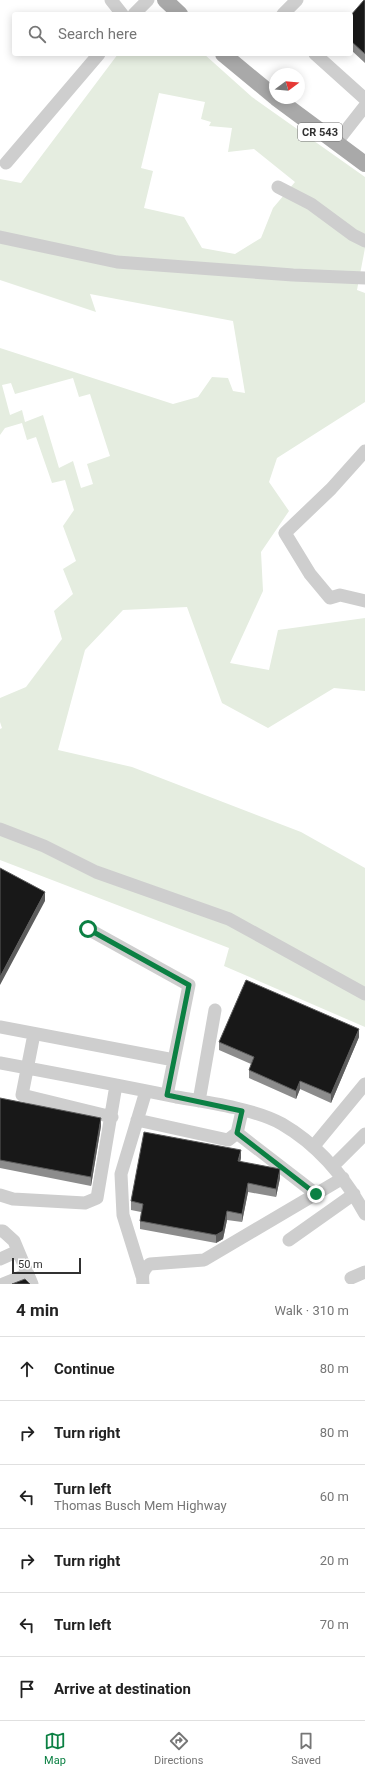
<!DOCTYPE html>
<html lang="en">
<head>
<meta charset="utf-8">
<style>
  body { margin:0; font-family:Roboto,sans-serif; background:#f6f6f6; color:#222 }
  .compass { position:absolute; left:269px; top:68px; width:36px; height:36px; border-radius:50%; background:#fff; box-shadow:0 2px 10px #0003; rotate:74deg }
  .scale { position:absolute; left:12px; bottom:10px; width:69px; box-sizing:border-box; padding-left:4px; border:2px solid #313131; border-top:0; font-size:11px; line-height:14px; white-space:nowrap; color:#313131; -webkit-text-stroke:3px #fff; paint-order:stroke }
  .stop { position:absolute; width:12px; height:12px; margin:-9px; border:3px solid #0b8043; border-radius:50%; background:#fff }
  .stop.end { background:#0b8043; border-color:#fff; box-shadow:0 1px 4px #0008 }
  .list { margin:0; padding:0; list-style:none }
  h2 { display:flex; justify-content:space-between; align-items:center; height:52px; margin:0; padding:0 16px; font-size:17px }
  h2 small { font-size:13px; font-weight:400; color:#767676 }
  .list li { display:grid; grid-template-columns:26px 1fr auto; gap:12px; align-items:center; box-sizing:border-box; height:64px; padding:0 16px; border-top:1px solid #e0e0e0 }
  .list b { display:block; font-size:15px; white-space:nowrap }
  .list p { margin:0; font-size:13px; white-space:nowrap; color:#767676 }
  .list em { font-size:13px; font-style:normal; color:#767676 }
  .icon { flex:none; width:22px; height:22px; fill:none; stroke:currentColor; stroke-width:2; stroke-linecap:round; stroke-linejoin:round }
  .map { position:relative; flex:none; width:365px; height:1284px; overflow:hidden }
  .search { position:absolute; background:#fff; box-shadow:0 2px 10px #0003; left:12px; right:12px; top:12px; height:44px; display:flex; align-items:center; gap:10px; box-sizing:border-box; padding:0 14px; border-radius:4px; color:#767676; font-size:15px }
  .sheet { height:436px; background:#fff }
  nav { display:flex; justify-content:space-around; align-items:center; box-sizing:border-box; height:56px; border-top:1px solid #e0e0e0; background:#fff; font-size:11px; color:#767676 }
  nav a { display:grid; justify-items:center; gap:2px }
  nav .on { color:#0b8043 }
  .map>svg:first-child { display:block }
</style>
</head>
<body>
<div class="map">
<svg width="365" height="1284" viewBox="0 0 365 1284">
  <rect width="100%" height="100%" fill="#fff"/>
  <path fill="#e5ede0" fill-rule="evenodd" d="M118,54H204L252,97L365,177V248L357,290L365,293V402L277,458L269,482L289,511L261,552L263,591L230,663L269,670L278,630L365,618V691L334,688L268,728L222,703L187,607L123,610L85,650L58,750L132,767L301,832L365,868V1027L224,966L229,948L0,860V729L2,728L0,722V698L26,687L62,639L54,611L73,594L63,569L76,561L63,526L74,510L65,480L52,483L36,437L27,440L22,423L5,428L0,435V348L173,404L198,397L212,377L228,378L233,391L245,393L233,321L90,294L96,312L0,280V179L21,183ZM159,93L205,102L201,119L211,122L209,126L232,128L228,152L254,149L295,182L273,208L261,238L235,254L202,248L184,217L144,208L153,171L141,168ZM73,378L79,397L90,394L110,456L87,464L93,484L81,488L73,461L59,468L43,415L25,422L22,410L10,415L2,385L11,383L15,394Z"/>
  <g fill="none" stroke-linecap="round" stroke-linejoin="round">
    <path stroke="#cecece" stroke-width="13" d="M111,0L122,14
      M134,14L148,0
      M283,14L297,0
      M315,54L365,99
      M336,143L365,106
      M6,163L99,54
      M278,187L311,204L353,235L365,241
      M0,237L117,262L293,275L365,278
      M365,451L331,489L285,533L310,574L330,598L340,595L365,601
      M0,829L44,846L96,872L229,919L365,994
      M88,929L189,985L167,1095
      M0,1027L174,1060
      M34,1034L22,1095L112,1117
      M0,1063C59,1074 117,1085 176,1097C206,1102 256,1109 282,1124C318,1145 345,1177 365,1214
      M199,1101L215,1010
      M242,1111L237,1133L316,1194
      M137,1120L228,1140L237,1133
      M313,1147L365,1084
      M333,1166L365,1134
      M0,1195L13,1199L85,1203L97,1198L116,1085
      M0,1231H3L14,1241L32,1284
      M289,1240L354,1194
      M0,1259L18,1251
      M142,1276L123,1215L121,1174L146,1091
      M351,1278L365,1272
      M3,1284L28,1274
      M143,1284C142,1275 142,1270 150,1264L204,1260L343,1178"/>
    <path stroke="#a9a9a9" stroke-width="16" d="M165,0L180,14
      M223,54L275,97
      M276,98L365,164"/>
  </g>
  <path fill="#8c8c8c" d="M365,0V63L351,50V15Z
    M359,1037L331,1103L300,1089L296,1099L249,1078V1070L251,1064L219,1050V1042Z
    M0,1098L101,1126L91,1186L0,1168Z
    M241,1158L240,1162L280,1178L276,1197L248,1192L242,1222L227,1220L223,1239L216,1243L140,1229V1221L141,1212L131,1210V1201Z"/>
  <path fill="#5d5d5d" d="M45,892V901L0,985V977Z
    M359,1029V1037L331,1103V1094Z
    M300,1081V1089L296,1099V1091Z
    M101,1118V1126L91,1186V1177Z
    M241,1150V1158L238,1170V1161Z
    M280,1169V1178L276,1197V1189Z
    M248,1183V1192L242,1222V1214Z
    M227,1211V1220L223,1239L216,1243V1235Z"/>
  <path fill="#181818" stroke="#5d5d5d" d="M364,0H365V54L351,41V15Z
    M0,868L45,892L0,977Z
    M246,980L359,1029L331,1094L300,1081L296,1091L249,1070L254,1057L219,1042Z
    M0,1098L101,1118L91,1177L0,1160Z
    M144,1132L241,1150L238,1161L280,1169L276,1189L248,1183L242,1214L227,1211L223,1231L216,1235L140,1221L143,1204L131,1201Z
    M25,1279L30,1284H12Z"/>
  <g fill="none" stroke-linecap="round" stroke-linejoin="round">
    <path stroke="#0b8043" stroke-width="5" d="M88,929L189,985L167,1095L242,1111L237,1133L316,1194"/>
  </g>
  <g text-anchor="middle" stroke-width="4" stroke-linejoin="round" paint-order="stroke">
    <rect fill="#fff" stroke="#6f6f6f" stroke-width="1" x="298" y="123" width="44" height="18" rx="3"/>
    <g font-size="11" font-weight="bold" fill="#313131">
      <text x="320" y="136">CR 543</text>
    </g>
  </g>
</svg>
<svg class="compass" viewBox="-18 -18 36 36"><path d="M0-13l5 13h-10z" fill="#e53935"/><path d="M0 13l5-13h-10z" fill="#767676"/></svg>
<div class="scale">50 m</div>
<div class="stop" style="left:88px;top:929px"></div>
<div class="stop end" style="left:316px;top:1194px"></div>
<div class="search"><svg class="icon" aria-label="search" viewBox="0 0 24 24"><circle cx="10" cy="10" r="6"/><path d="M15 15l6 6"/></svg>Search here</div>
</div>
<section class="sheet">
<h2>4 min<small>Walk · 310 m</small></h2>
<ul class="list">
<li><svg class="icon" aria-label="ahead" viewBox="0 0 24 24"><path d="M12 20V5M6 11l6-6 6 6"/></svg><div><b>Continue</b></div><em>80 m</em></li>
<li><svg class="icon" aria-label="right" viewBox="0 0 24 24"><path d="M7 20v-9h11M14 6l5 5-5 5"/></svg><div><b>Turn right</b></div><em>80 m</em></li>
<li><svg class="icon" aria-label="left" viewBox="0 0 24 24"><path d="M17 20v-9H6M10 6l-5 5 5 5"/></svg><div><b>Turn left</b><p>Thomas Busch Mem Highway</p></div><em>60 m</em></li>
<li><svg class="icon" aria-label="right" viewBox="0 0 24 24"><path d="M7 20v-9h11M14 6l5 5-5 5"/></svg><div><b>Turn right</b></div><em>20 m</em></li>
<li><svg class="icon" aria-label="left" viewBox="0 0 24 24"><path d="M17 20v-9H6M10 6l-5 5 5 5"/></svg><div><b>Turn left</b></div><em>70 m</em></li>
<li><svg class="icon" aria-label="arrive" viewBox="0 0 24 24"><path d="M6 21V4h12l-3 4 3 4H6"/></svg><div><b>Arrive at destination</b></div></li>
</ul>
</section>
<nav>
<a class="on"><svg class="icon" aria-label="map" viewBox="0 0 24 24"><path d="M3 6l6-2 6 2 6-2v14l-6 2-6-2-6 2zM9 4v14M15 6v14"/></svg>Map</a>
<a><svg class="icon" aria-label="directions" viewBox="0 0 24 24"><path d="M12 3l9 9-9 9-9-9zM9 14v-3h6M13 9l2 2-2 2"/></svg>Directions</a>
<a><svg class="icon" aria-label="saved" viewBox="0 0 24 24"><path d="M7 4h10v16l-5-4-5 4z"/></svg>Saved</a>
</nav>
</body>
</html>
